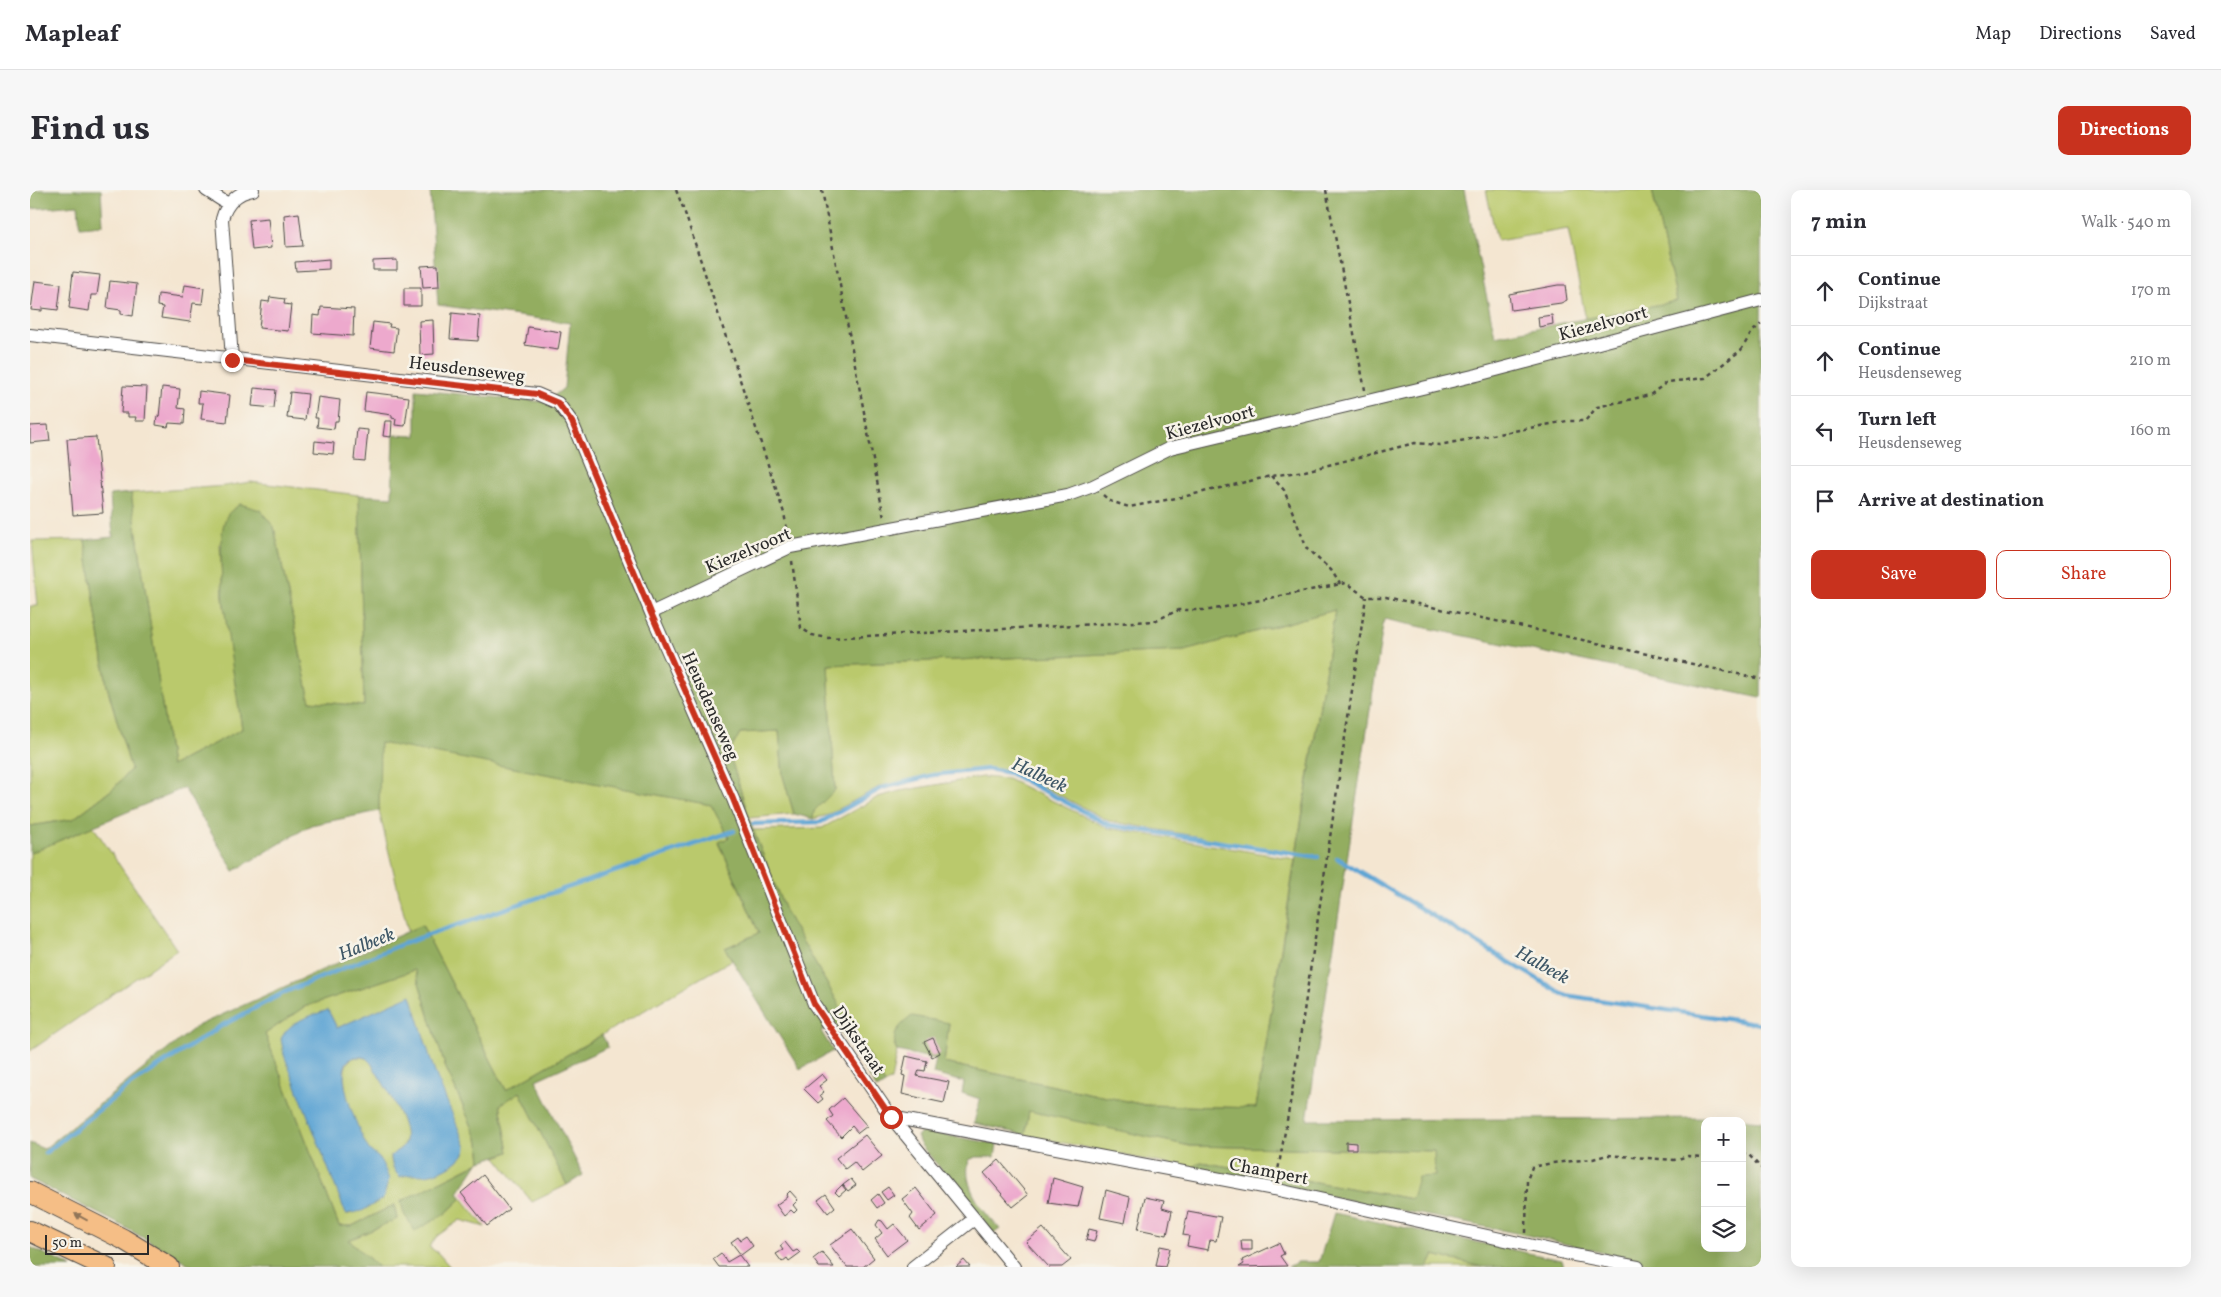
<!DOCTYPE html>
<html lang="en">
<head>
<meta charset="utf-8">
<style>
  body { margin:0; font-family:Vollkorn,serif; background:#f7f7f7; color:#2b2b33 }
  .controls { position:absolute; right:15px; bottom:15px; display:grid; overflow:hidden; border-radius:10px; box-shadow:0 5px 20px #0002 }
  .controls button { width:45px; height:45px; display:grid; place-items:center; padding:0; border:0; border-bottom:1px solid #e1e1e2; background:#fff; color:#2b2b33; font:25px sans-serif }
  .scale { position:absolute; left:15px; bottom:12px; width:104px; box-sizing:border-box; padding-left:5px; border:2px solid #2b2b2b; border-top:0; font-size:14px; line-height:18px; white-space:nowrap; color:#2b2b2b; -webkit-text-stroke:4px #f7f3e8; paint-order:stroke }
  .stop { position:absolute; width:15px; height:15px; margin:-11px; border:4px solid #c8321e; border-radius:50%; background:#fff }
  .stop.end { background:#c8321e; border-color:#fff; box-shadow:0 1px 5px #0008 }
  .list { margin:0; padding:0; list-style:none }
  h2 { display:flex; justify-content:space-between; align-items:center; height:65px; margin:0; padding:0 20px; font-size:21px }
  h2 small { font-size:16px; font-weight:400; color:#7c7c81 }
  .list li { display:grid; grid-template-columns:32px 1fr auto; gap:15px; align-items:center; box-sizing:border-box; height:70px; padding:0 20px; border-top:1px solid #e1e1e2 }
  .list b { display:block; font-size:19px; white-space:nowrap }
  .list p { margin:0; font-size:16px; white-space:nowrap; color:#7c7c81 }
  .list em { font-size:16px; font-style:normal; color:#7c7c81 }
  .actions { display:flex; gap:10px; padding:15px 20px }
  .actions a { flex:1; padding:11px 0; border:1px solid #c8321e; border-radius:10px; text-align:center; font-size:18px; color:#c8321e }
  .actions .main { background:#c8321e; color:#fff }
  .icon { flex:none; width:28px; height:28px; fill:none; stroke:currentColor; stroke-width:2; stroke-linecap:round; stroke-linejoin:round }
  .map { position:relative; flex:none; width:1731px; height:1077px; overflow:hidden; border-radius:10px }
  header { display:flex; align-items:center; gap:30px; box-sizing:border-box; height:70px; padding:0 25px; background:#fff; border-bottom:1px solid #e1e1e2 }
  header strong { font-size:24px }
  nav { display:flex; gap:28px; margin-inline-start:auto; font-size:18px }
  .intro { display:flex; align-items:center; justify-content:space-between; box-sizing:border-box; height:120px; padding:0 30px }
  h1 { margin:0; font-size:35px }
  .button { padding:12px 22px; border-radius:10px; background:#c8321e; color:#fff; font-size:18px; font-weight:700 }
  main { display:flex; gap:30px; padding:0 30px }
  aside { flex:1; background:#fff; border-radius:10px; box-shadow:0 5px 20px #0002 }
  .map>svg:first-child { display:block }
</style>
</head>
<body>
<header>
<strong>Mapleaf</strong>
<nav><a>Map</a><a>Directions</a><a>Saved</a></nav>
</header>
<div class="intro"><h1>Find us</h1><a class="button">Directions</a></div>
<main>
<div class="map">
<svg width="1731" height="1077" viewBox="0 0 1731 1077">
  <rect width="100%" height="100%" fill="#f7f3e8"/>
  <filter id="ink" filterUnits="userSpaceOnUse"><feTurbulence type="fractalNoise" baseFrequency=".02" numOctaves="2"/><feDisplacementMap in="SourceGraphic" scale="10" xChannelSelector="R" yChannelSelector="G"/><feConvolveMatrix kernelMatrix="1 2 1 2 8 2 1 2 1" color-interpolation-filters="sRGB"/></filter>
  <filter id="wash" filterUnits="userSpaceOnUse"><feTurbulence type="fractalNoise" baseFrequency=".0096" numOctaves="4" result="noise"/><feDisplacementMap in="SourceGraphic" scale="20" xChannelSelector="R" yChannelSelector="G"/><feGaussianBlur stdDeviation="1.12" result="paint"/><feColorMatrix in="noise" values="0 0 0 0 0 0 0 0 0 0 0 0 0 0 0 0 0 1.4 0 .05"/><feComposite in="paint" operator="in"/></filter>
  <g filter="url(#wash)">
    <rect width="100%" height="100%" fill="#f4e6d1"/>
    <path fill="#bac96c" stroke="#727a4c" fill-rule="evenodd" d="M1456,0H1622L1647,111L1556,130L1538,39L1467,51Z
      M221,292L329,305L334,516L280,511L244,337L198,325L190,354L193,408L212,539L141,576L101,303L195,296Z
      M55,350L77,496L101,579L84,598L43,629L0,636V416H8L2,351Z
      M1305,420L1266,664L1079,631L981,580L957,578L933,580L851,596L798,625L783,629L784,621L805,600L798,475L1154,461Z
      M749,541L753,586L764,624L719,628L699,563L710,543Z
      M349,552L682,615L699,649L689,653L729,743L695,758L702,770L476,900L392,735L378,741L349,621Z
      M952,587L978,589L1078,638L1265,669L1226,918L1115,915L914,873L919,833L864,854L867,861L861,890L855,894L756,723L723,640L792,638L848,607L870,601Z
      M63,636L147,760L0,861V663Z
      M385,780L415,876L449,952L451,971L371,1012L415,1024L432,1008L455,1037L430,1030L407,1046L399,1057L408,1063L420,1077H348L319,1050L367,1029L364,1015L322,1036H309L235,844L274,817ZM381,806L404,880L428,971L402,983L395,985L384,983L370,987C364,981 361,974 361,966C366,960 373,959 375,952C380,933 351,890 341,873L336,868C292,857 327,944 339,960C342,964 347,967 350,971L320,1024H316L289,953L300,824L307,838Z
      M490,902L537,995L502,1012L466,967L479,962L470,914Z
      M999,920L1160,956L1405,961V986L1382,1009L1171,972L1161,979L995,945Z
      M1404,1065L1452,1077H1398Z"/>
    <path fill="#93ad60" stroke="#5f6c46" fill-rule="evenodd" d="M0,0H71L73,35L50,37L48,15L0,19Z
      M400,0H1434L1465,146L1647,111L1622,0H1731V508L1354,429L1277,930L1694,928L1731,931V1077H1636L1501,1046L1161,979L1171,972L1382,1009L1388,987L1405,986L1404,961L1160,956L999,921L995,945L944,933L950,909L932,903L934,892L903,884L906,869L867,861C860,844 869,836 882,826L919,833L914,873L1115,915L1226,918L1305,420L1154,461L798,475L805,600L784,621L783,629L764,624L753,586L749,541L710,543L699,563L723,640L756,723L855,894L847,899L805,833L791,841L803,861L770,879L702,770L695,758L729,743L689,652L699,648L681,615L350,553L349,621L281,635L204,681L154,598L0,663V636L43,629L84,598L101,579L77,496L55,350L83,347L80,305L101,303L141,576L212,539C207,501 178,351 198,324C201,320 207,317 210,314L230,320L244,337L280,511L334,516L329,305L362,307L364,245L386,246V200L516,212L534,198L540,133L408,115ZM1675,931H1712V1058H1675Z
      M392,735L476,900L572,845L578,857L506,890L553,985L537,995L490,902L470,915L479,962L451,971L449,952L415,876L385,780L274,817L235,844L309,1036H322L364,1015L367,1029L319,1050L348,1077H164L91,1035L0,989V953L14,959L167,836Z
      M891,943H902L967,954L965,967H946L939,970C932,997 953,1021 970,1039L964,1043L890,954L887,946Z
      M448,973L428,1003L432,1008L415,1024L385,1041L374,1024L371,1011Z
      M1304,1023L1532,1070L1534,1077H1452L1404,1065L1398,1077H1258L1267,1072H1289Z
      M0,1057L42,1077H0Z"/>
    <path fill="#5ea5d4" stroke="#446880" d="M381,805L404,880L436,957C436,971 407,985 394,985C385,985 379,984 370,987C364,981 361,974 361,966C366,960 373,959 375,952C380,933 351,890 341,873L336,868C290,856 329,942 338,958C340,962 345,964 349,968C353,974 356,982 359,989L353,1009L332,1021L316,1024L254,865L251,849C259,831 280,826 298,820L307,838Z"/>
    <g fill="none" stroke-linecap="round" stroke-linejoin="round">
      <path stroke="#5ea5d4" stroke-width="4.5" d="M723,634L791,632L852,598L903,585L958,579L980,583L1079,635L1288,667
        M1307,668L1534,805L1731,834
        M15,963L100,895L191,836L255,802L375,753L704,641"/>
    </g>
    <g id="blocks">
      <path fill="#eda9cd" d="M269,23L273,56L256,57L254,25Z
        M238,28L241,58L222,60L219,30Z
        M299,69V79L266,81L265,72Z
        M367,70V80H343V71Z
        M408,75L409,97L393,98L391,76Z
        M43,82L70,85L67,105H61L59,121L39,118Z
        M5,91L31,94L28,120L12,118V121L1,120Z
        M80,91L107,94L103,126L91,124V120L77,118Z
        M155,95L174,98L172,114L163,113L160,132L131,128L133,117L127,116L128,104L153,107Z
        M1528,95H1535L1537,110L1531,113L1481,120L1479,104Z
        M374,98H391V116H374Z
        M240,107L255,109L254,114L261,115L258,141L229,138L232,111L239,112Z
        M291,117L324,119L323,146L282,143L283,125L290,126Z
        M422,123L450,126L448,151L420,149Z
        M1522,125L1523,134L1509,137L1508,127Z
        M403,130L404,164L390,165L389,131Z
        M343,132L360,134L359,137L367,138L364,161L340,158Z
        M498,137L531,142L528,160L495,155Z
        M93,196L117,197L115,231H105L106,227H98V223H91Z
        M132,197L150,199L148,218L155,219L154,234L139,233L138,237L126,235L127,226L129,227Z
        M224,198L246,200L244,218L222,216Z
        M169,201L200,205L197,232L171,229L173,213H168Z
        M260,202L278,204L275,230L257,228Z
        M336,202L379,207L375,236L365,235L366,229L362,228V225L334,221Z
        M288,207L310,210L308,231H305L304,239L287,237L288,228H285Z
        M355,231H362L361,247L353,246Z
        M18,235L20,251L0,253V236Z
        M327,239L338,240L335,271L324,270Z
        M66,247L73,323L43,325L37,249Z
        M285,251L304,253L303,264L284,262Z
        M903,848L910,863L902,867L894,852Z
        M876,866L897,871L895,881L889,880L887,886L919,892L914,913L872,904L875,886L872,885Z
        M792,884L797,890L789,896L794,902L790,905L793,909L788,913L774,899Z
        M813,908L837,936L828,943L822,936L811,947L797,931L803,926L799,920Z
        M835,945L852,966L832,982L824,972L815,979L806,968Z
        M1316,952L1326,953V959H1316Z
        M969,970L998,1005L983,1017L954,983Z
        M453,985L479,1019L457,1036L431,1003Z
        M1023,988L1053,997L1048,1017L1018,1013Z
        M821,989L826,995L818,1001L813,995Z
        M812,995L816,1000L809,1006L805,1002Z
        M858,997L864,1005L857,1010L851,1002Z
        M886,998L907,1025L889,1040L880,1028L883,1024L872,1009Z
        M1076,1000L1100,1007L1095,1033L1070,1028Z
        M760,1001L768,1010L763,1015L767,1020L764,1023L761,1020L754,1026L746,1015L757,1007L756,1005Z
        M796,1004L805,1017L798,1023L788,1010Z
        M848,1004L854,1013L847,1018L841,1010Z
        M1115,1007L1134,1011L1132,1018L1142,1021L1137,1045L1108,1039Z
        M1158,1021L1191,1027L1186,1051L1180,1050L1178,1060L1157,1056L1159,1046L1153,1045Z
        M849,1030L852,1031L858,1039L864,1034L877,1050L857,1065L845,1049L852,1043L846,1035Z
        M1013,1038L1041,1070L1032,1077H1019L996,1052Z
        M822,1039L844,1068L833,1077H817L800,1055Z
        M1059,1039L1067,1041L1064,1052L1056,1050Z
        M716,1046L723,1056L711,1065L701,1052L708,1047L710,1050Z
        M1211,1050H1222V1060H1212Z
        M755,1052L763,1062L767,1060L770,1063L759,1071L757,1068L752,1072L746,1064L753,1060L750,1056Z
        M1249,1053L1254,1064L1250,1066L1257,1076L1209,1077L1214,1074L1212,1070Z
        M1130,1056L1140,1058L1135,1077L1126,1076Z
        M792,1062L804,1077H789L783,1069Z
        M691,1063L697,1072L709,1065L718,1077H689L683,1069Z
        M934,1070L940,1077H926Z"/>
    </g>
  </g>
  <g filter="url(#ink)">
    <use href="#blocks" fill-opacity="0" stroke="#494744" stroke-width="1"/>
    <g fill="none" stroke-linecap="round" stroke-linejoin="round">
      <g stroke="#494744" stroke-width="14">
        <path id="minor" d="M176,0L198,14
          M0,145L507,204L528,213L542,232L621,423L703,609L784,814L861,927L984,1077
          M202,169L192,29C196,14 207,2 223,0
          M621,423L760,357L1038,305L1063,296L1140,258L1447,185L1731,110
          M861,927L1244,999L1539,1064L1608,1077
          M883,1077L944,1029"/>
      </g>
      <g stroke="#494744" stroke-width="22">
        <path id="primary" d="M0,1002L93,1049L139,1077
          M0,1041L76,1077"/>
      </g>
      <path stroke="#494744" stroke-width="2.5" stroke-dasharray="4 4" stroke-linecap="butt" d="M646,0L654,20L754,323L758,345
        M792,0L854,328
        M1296,0L1335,200
        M1241,286L1254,300L1277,359L1301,380L1310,394
        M1073,305L1080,311L1099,317L1152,307L1241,286L1275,281L1385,253L1409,255L1537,231H1555L1567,217L1620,205L1637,192L1675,188L1711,160L1722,142L1731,134
        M762,371L771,438L782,445L798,448L1124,431L1149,420H1180L1316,393L1336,407H1356L1731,489
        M1712,964L1719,965L1731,978
        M1247,986L1261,908L1336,407
        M1496,1043L1497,990L1502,977L1522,973L1563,969L1577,965L1644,970L1658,966L1675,967"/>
      <use href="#minor" stroke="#fff" stroke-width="12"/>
      <use href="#primary" stroke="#f5be86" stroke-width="20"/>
    </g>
    <defs><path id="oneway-solid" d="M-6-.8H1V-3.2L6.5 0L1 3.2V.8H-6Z" transform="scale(1.25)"/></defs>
    <use fill="#907458" href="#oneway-solid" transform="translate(51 1027) rotate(-152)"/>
  </g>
  <g fill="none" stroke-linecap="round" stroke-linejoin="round" filter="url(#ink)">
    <path stroke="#c8321e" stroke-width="6" d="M202,170L507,204L528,213L542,232L621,423L703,609L784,814L861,927"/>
  </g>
  <g text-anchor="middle" stroke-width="5" stroke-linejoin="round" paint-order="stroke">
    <g font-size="18" fill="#2b2b2b" stroke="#f7f3e8">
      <text transform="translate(1573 133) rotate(-15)" y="6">Kiezelvoort</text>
      <text transform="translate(437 179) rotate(7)" y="6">Heusdenseweg</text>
      <text transform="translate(1180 232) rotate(-15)" y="6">Kiezelvoort</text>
      <text transform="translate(718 360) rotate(-23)" y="6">Kiezelvoort</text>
      <text transform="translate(681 516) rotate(66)" y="6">Heusdenseweg</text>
      <text transform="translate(829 850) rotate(56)" y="6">Dijkstraat</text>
      <text transform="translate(1239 981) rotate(11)" y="6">Champert</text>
    </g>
    <g font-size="19" font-style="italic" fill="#3d5666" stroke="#f7f3e8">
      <text transform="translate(1010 584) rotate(25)" y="7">Halbeek</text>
      <text transform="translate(336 753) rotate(-22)" y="7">Halbeek</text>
      <text transform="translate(1513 774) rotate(29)" y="7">Halbeek</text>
    </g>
  </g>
</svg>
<div class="controls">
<button>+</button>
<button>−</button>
<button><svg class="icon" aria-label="layers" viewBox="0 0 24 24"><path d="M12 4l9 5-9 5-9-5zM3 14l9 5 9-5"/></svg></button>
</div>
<div class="scale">50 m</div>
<div class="stop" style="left:861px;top:927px"></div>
<div class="stop end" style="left:202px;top:170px"></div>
</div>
<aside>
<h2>7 min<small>Walk · 540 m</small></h2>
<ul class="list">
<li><svg class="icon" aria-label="ahead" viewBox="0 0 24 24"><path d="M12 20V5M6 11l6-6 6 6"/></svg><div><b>Continue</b><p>Dijkstraat</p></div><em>170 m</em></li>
<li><svg class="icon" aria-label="ahead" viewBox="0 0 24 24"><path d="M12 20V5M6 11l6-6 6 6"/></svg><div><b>Continue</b><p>Heusdenseweg</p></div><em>210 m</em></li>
<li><svg class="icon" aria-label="left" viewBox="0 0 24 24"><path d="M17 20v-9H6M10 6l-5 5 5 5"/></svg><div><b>Turn left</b><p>Heusdenseweg</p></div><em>160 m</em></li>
<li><svg class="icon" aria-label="arrive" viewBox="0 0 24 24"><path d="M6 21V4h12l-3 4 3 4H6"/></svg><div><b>Arrive at destination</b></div></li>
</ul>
<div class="actions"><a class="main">Save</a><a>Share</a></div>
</aside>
</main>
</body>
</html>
